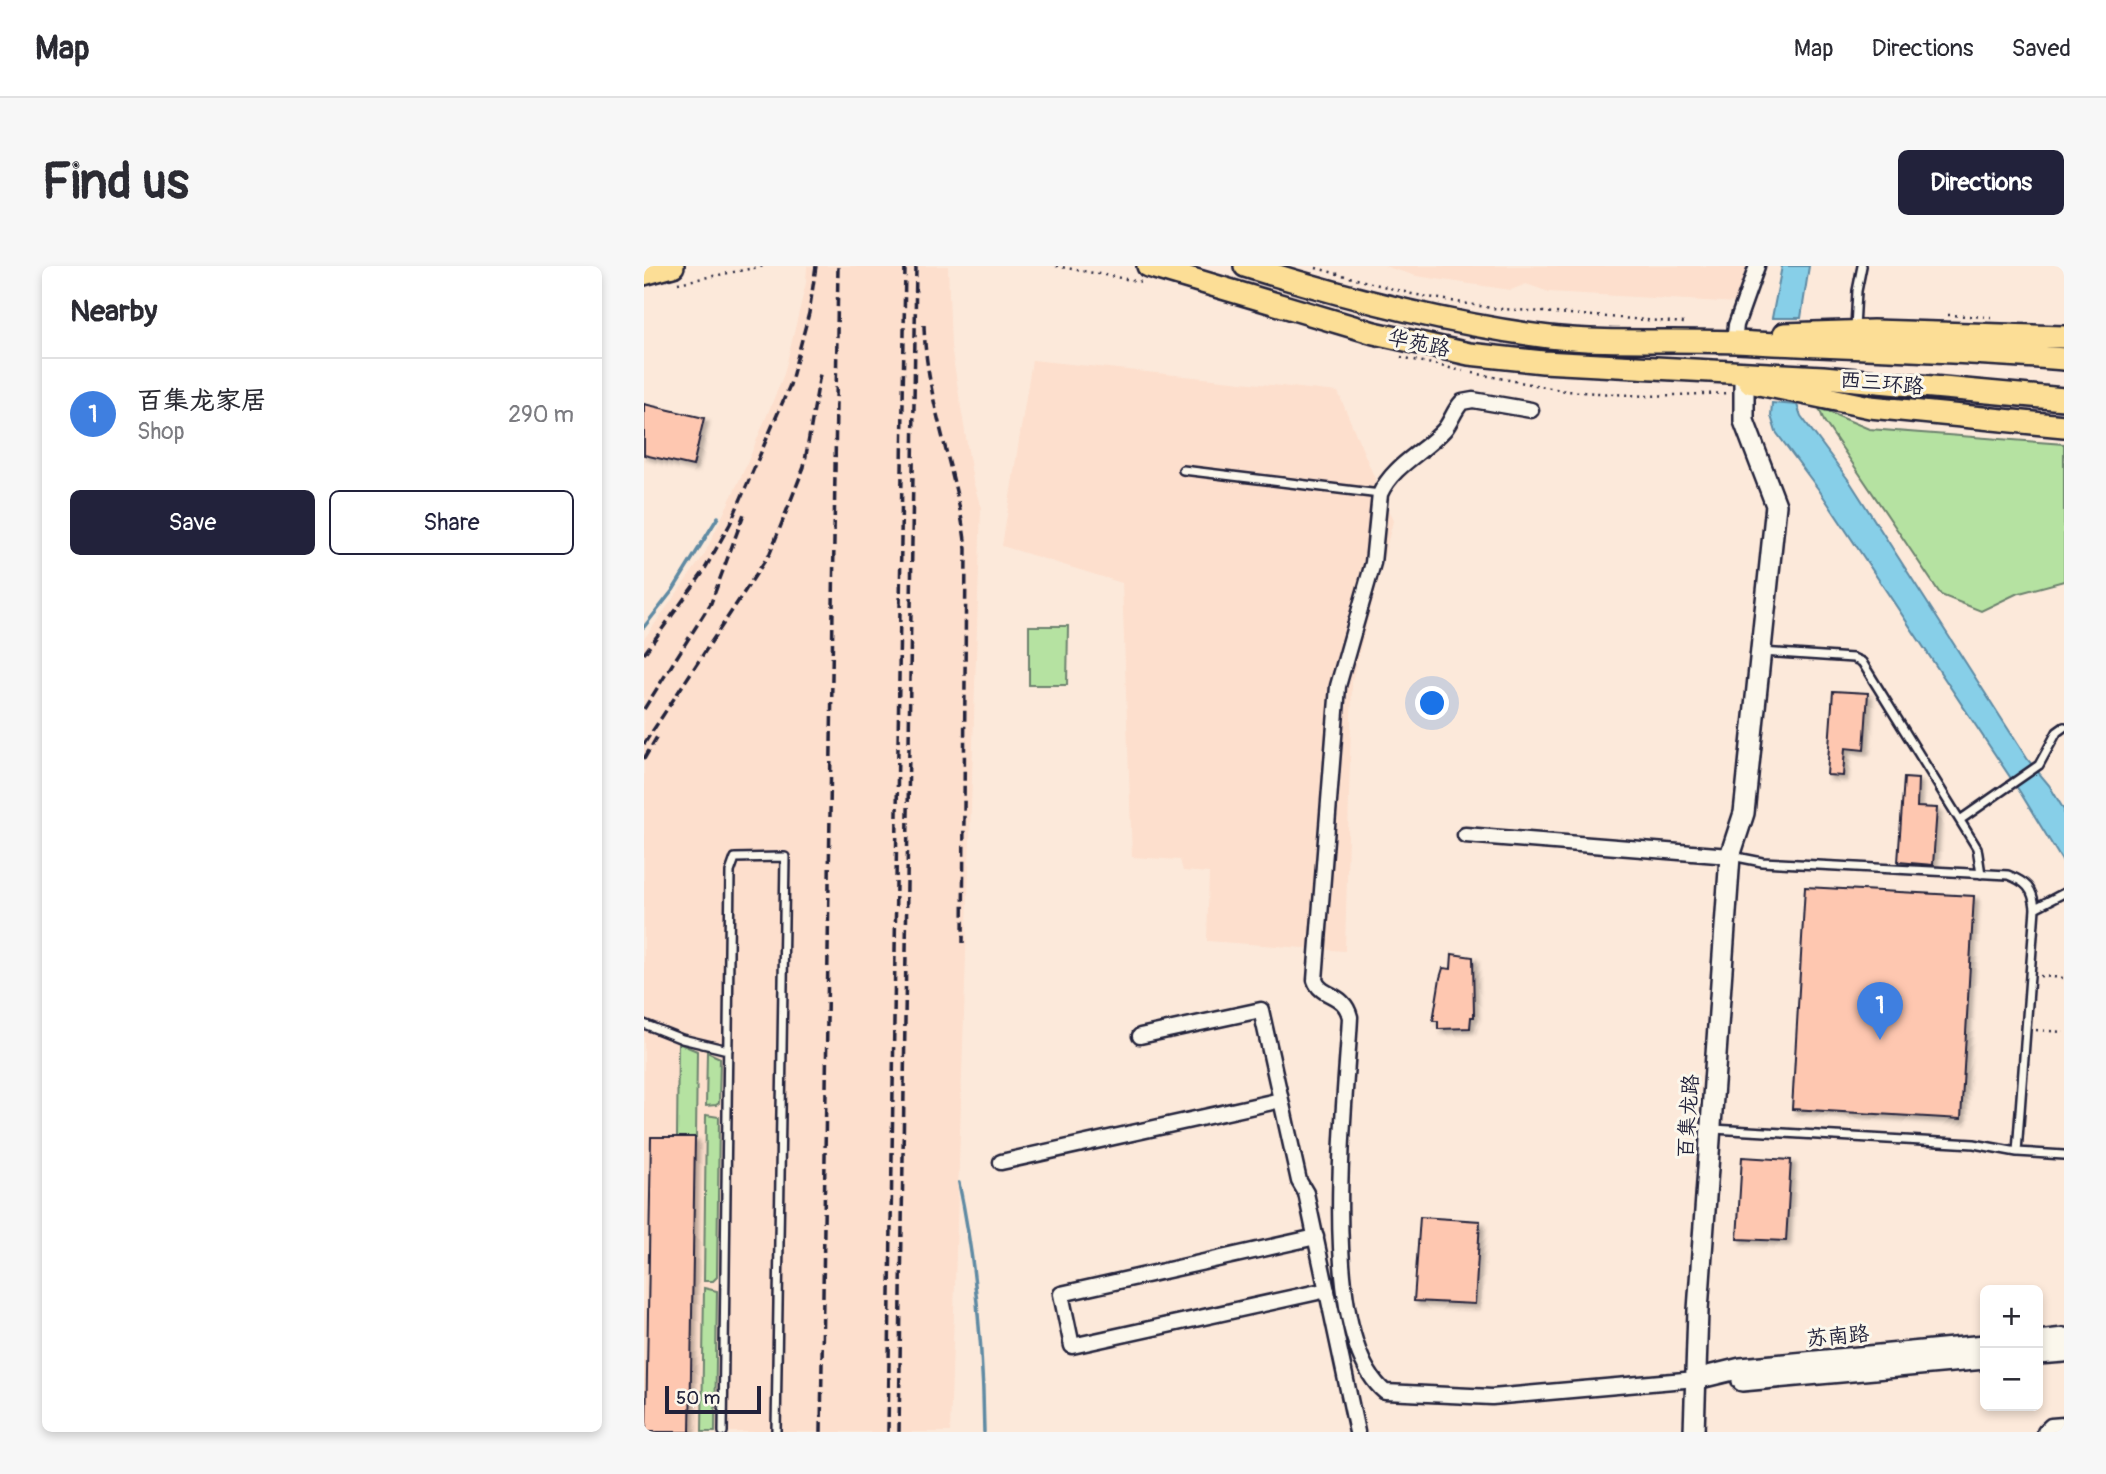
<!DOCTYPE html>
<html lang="en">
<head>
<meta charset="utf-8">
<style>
  body { margin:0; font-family:Pangolin,"LXGW WenKai TC",sans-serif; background:#f7f7f7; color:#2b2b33 }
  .controls { position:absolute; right:21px; bottom:21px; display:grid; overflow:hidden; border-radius:10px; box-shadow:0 4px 10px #0003 }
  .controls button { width:63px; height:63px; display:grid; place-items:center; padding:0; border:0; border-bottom:2px solid #e1e1e2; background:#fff; color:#2b2b33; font:35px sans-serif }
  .scale { position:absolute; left:21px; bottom:18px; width:96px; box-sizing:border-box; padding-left:7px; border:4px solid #22223b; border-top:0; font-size:19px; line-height:24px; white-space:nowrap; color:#22223b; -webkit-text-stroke:5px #fbf7ec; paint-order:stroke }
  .you { position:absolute; left:789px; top:438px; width:24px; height:24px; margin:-18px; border:5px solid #fff; border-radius:50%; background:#1a73e8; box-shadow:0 0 0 10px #1a73e833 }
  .badge { display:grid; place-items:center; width:46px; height:46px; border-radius:50%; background:#22223b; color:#fff; font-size:23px; font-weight:700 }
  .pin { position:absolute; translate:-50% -58px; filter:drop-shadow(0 2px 4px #0008) }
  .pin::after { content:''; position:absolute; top:37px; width:24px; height:21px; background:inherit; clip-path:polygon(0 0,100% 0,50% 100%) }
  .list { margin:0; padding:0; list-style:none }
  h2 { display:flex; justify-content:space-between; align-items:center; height:91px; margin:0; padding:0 28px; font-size:30px }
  h2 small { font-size:23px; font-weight:400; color:#7c7c81 }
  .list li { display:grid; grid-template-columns:46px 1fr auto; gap:21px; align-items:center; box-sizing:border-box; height:112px; padding:0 28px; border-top:2px solid #e1e1e2 }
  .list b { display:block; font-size:26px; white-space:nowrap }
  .list p { margin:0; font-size:23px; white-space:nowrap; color:#7c7c81 }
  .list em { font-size:23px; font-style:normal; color:#7c7c81 }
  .actions { display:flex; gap:14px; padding:21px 28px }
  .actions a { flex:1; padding:16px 0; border:2px solid #22223b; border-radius:10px; text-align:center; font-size:24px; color:#22223b }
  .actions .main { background:#22223b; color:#fff }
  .map { position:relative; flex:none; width:1420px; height:1166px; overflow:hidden; border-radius:10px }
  header { display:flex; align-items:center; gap:42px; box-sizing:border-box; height:98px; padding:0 35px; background:#fff; border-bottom:2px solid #e1e1e2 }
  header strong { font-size:33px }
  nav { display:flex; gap:38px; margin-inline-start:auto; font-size:24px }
  .intro { display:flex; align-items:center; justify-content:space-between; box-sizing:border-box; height:168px; padding:0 42px }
  h1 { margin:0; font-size:49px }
  .button { padding:18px 32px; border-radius:10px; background:#22223b; color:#fff; font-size:24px; font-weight:700 }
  main { display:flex; gap:42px; padding:0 42px }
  aside { flex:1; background:#fff; border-radius:10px; box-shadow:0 4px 10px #0003 }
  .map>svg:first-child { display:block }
</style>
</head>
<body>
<header>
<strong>Map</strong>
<nav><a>Map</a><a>Directions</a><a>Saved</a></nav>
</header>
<div class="intro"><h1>Find us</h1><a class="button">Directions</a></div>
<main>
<aside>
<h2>Nearby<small></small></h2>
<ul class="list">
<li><span class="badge" style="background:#3f7fe0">1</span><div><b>百集龙家居</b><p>Shop</p></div><em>290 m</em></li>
</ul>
<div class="actions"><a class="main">Save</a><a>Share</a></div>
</aside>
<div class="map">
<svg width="1420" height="1166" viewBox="0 0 1420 1166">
  <defs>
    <filter id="shadow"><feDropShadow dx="4" dy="4" stdDeviation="2" flood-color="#0004"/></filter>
  </defs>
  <rect width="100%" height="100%" fill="#fce9da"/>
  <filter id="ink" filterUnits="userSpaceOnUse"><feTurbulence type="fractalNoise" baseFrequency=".0143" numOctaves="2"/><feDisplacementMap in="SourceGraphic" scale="14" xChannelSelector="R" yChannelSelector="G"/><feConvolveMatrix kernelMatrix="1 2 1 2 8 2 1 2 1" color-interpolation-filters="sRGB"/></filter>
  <g filter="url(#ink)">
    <path fill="#fddfcd" d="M163,0H304L307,80L329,215L337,242L306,1166H0V373L60,289L102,200L140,108L162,17Z
      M740,0H1109L1095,37L905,26L882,18L867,24L772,10Z
      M388,94L694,126L749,255L708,415L701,685L563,675L565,607L539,605L536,594L488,591L478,317L358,280Z"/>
    <path fill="#b5e2a1" stroke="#6c826e" stroke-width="2" d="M1175,142L1225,163L1420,178V315L1372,328L1337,345L1297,329L1180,155Z
      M385,360H424L423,419H385Z
      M34,777L53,785L52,871H33Z
      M63,786L76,792L75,837L72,839L62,840Z
      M62,849L75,851L73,1011L69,1015H60Z
      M60,1022L73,1025L71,1166H58Z"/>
    <path fill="#87cfe8" stroke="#5f8aa3" stroke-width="2" d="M1138,0H1165L1157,52H1128Z
      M1128,137L1153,139L1157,150L1206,216L1384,494L1405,519L1420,544V598L1376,526L1175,224L1132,166L1127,150Z"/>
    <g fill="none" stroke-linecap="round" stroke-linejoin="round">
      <path stroke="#5f8aa3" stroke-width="3.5" d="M0,361L29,324L74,251
        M315,917C332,999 339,1083 340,1166"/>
    </g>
    <path fill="#fec7b0" stroke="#22223b" stroke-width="2" filter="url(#shadow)" d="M0,138L60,152L49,200L0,189Z
      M1189,425L1224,427L1220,484L1201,482L1199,510L1183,509Z
      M1260,512L1274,513L1273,541L1293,542L1289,599L1254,596Z
      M1161,621L1330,630L1317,853L1148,843Z
      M808,688L829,691L830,751H827L826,762L794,763V755H789L796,712L799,702L807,703Z
      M7,871H51L46,1166H2Z
      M1098,891L1147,894L1142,975L1093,973Z
      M776,951L836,955L831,1038L770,1035Z"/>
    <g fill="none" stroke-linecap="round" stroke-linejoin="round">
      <g stroke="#22223b" stroke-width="12">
        <path id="lane" d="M1211,62L1213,25L1218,0
          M539,204L736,228
          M1117,386L1209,392L1218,396L1333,582L1337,608
          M1316,554L1395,499L1413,466L1420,461
          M1088,590L1118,596L1364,609C1382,616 1389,622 1391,642L1373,886
          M1391,642L1420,627
          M0,758L38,773L84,784
          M1069,863L1330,878L1373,886L1420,889
          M79,1166L86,606L91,592L141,591L132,1166"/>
      </g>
      <g stroke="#22223b" stroke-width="19">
        <path id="street" d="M1090,76L1092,59L1113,0
          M887,144L829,134L818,136C810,144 807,156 800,164C779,187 749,199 736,228L729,297L694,420L671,714C677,732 700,726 706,751C702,837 672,1068 741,1126L848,1131L1052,1113
          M821,569L1086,590
          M496,770L617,744L655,915L662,927L713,1166
          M357,896L637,834
          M672,971L417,1028L428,1080L683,1024
          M1401,1166L1407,1160L1420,1159"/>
      </g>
      <g stroke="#22223b" stroke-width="24">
        <path id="secondary" d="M1394,1075L1420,1072
          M1394,1088L1420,1086
          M1052,1113L1097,1102L1341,1079
          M1098,1115L1341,1093
          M1050,1166L1054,1044L1086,590L1100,547L1132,239L1100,155V107"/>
      </g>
      <g stroke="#22223b" stroke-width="26">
        <path id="primary" d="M504,0L730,67L825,88L899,96L1179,111L1420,133
          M601,0C700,31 802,58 905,71C967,78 1029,73 1091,76C1201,82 1311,84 1420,93
          M0,8L29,0
          M1140,68L1229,65L1420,71
          M1105,116L1226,141L1420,160"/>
      </g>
      <path stroke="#22223b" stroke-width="2.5" stroke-dasharray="2 5" stroke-linecap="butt" d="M412,0L498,16
        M672,2L768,28L847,42L1041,57
        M34,17L120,0
        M1304,49L1347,51
        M757,91L819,105
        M829,107L922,125L1002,130L1086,127
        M1396,710L1420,712
        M1392,764L1420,766"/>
      <use href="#lane" stroke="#fbf7ec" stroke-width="7"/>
      <use href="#street" stroke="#fbf7ec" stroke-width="14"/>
      <use href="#secondary" stroke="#fbf7ec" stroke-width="19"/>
      <use href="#primary" stroke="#fcde96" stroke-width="21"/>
      <path stroke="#22223b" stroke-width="3.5" stroke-dasharray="10 5" stroke-linecap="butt" d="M280,59C282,137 314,207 322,283L319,677
        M0,388L58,308L86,258L146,119L165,47L172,0
        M0,443L67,337L101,245
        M0,478L126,287L160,201L176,108
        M0,493L14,469
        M177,1166L194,0
        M244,1166L261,0
        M255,1166L272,0"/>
    </g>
  </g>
  <g text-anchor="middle" stroke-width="6" stroke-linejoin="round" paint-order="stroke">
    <g font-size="21" fill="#22223b" stroke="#fbf7ec">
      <text transform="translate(775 77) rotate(12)" y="7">华苑路</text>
      <text transform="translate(1238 117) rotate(5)" y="7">西三环路</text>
      <text transform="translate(1044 850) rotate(-86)" y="7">百集龙路</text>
      <text transform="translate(1194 1070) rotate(-5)" y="7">苏南路</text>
    </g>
  </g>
</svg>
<div class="controls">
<button>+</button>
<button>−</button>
</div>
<div class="scale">50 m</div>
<div class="you"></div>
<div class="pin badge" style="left:1236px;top:774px;background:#3f7fe0">1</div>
</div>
</main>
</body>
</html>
